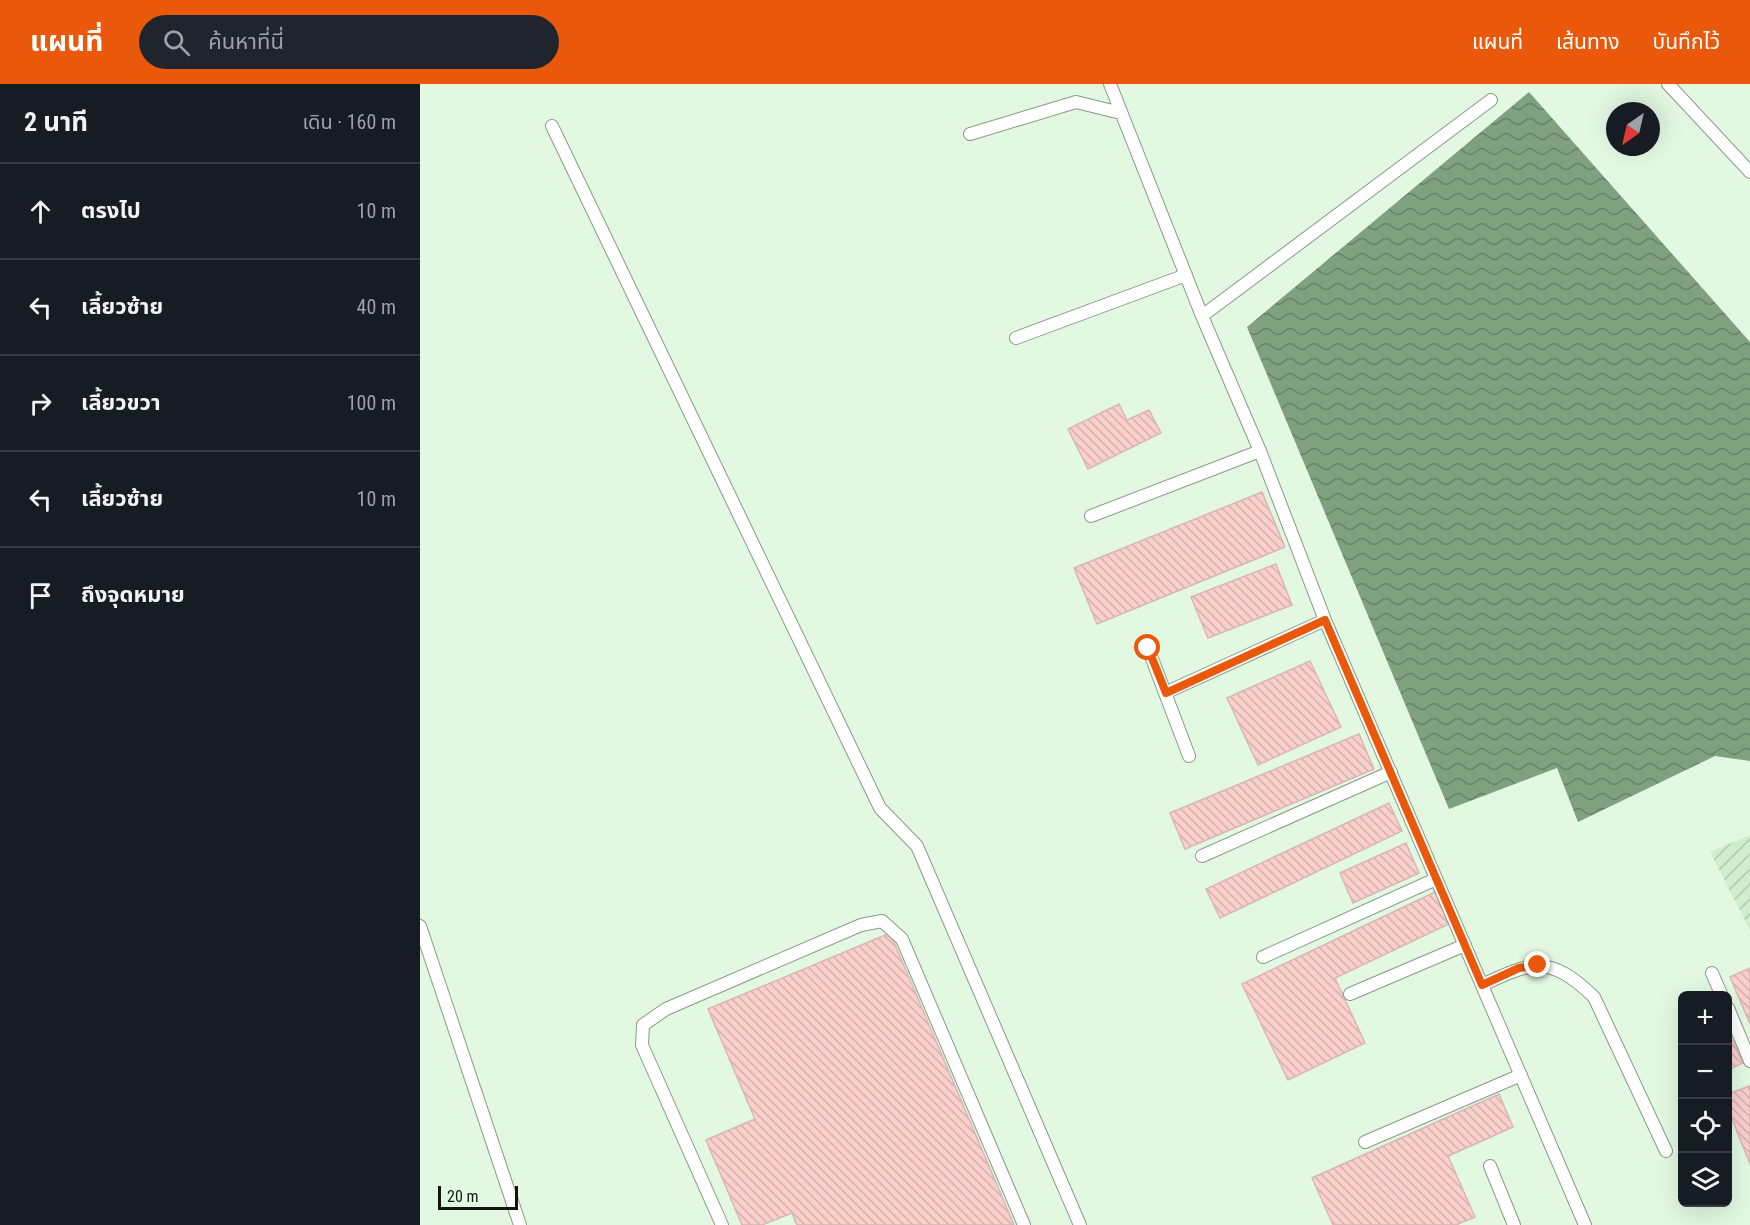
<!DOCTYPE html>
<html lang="th">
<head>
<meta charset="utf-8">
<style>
  body { margin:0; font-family:"Roboto Condensed","Noto Sans Thai",sans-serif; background:#20242c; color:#f1f3f6 }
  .controls { position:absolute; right:18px; bottom:18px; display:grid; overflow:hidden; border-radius:9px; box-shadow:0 6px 24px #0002 }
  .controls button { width:54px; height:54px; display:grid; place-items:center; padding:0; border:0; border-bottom:2px solid #363941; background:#171b24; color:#f1f3f6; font:30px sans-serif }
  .compass { position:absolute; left:1186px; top:18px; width:54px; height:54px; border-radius:50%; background:#171b24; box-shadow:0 6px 24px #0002; rotate:214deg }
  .scale { position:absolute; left:18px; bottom:15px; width:80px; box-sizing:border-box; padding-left:6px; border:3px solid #10170f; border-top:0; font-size:16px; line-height:21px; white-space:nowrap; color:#10170f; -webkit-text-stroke:4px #e2f8e1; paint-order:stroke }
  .stop { position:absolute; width:18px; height:18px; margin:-14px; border:4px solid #ea580c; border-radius:50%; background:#fff }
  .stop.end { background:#ea580c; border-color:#fff; box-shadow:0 2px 6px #0008 }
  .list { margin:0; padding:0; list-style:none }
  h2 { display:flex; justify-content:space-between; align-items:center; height:78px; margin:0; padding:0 24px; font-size:26px }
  h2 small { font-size:20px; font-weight:400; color:#9ea1a6 }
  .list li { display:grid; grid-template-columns:39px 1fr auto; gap:18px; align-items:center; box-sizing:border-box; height:96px; padding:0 24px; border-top:2px solid #363941 }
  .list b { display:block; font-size:22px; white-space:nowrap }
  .list em { font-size:20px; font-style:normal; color:#9ea1a6 }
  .icon { flex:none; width:33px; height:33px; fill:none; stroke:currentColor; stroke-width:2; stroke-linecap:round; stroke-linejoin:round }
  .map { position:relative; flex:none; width:1330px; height:1141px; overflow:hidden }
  header { display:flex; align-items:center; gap:36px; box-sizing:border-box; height:84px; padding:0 30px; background:#ea580c; color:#fff }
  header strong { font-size:28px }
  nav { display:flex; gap:33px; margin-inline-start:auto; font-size:21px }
  .search { width:420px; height:54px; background:#20242c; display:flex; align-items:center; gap:15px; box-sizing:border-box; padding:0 21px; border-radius:33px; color:#9ea1a6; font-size:22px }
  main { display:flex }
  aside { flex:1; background:#171b24 }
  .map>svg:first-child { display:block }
</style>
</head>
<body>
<header>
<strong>แผนที่</strong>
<div class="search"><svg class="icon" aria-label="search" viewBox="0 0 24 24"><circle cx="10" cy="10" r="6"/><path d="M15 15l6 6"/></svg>ค้นหาที่นี่</div>
<nav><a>แผนที่</a><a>เส้นทาง</a><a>บันทึกไว้</a></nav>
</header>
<main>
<aside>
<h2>2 นาที<small>เดิน · 160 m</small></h2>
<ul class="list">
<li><svg class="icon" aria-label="ahead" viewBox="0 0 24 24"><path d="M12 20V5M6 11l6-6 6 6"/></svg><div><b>ตรงไป</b></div><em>10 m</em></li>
<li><svg class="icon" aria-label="left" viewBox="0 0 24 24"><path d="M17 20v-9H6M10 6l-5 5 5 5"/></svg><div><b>เลี้ยวซ้าย</b></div><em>40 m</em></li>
<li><svg class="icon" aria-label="right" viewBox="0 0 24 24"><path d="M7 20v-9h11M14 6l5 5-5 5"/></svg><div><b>เลี้ยวขวา</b></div><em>100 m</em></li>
<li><svg class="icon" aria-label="left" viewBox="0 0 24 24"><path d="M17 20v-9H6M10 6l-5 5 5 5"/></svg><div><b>เลี้ยวซ้าย</b></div><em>10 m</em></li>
<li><svg class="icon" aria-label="arrive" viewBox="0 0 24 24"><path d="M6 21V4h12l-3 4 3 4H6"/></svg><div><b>ถึงจุดหมาย</b></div></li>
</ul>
</aside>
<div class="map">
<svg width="1330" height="1141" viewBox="0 0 1330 1141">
  <defs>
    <pattern id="industrial-furrows" width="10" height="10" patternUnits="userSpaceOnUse" patternTransform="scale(1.5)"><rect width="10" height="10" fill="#d1edd0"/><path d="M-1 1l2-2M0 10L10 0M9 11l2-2" fill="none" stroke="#b2cab1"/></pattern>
    <pattern id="water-waves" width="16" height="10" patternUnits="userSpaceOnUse" patternTransform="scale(1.5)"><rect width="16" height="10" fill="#80a17f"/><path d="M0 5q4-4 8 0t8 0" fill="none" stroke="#678266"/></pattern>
    <pattern id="building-back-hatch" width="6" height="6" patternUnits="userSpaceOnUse" patternTransform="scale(1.5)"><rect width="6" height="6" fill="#facfcc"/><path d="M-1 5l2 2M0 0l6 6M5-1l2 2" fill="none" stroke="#d5b1ae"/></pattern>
  </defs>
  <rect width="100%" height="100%" fill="#e2f8e1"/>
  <path fill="url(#industrial-furrows)" d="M1330,751V846L1290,768Z"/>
  <path fill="url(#water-waves)" d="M1109,8L1330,258V677L1295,672L1158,738L1137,684L1029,725L827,243Z"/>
  <path fill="url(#building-back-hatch)" stroke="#d8b7b4" stroke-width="1.5" d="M699,320L707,336L729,326L741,349L668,385L648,345Z
    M842,408L865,463L677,540L654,484Z
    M856,480L872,521L788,554L771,513Z
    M890,577L921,643L838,681L807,614Z
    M939,650L954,685L765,765L750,729Z
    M969,719L982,747L800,834L786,805Z
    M986,759L999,789L933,819L920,789Z
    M1015,808L1031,839L915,894L945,959L868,996L822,900Z
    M470,849L594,1141H377L372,1129L342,1141H322L286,1056L335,1035L288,925Z
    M1330,884V940L1310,893Z
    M1308,947L1323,979L1308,986Z
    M1329,1002L1330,1005V1080L1308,1025V1010Z
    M1079,1010L1093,1043L1028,1072L1055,1133L1036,1141H913L892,1094Z"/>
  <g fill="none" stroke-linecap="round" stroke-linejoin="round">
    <g stroke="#879b86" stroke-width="14">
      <path id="lane" d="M690,0L782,232L840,367L905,536L1165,1141
        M1248,0L1330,88
        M132,42L460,724L497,762L660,1141
        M550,50L656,18L701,29
        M782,232L1071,16
        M596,254L766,191
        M671,432L840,367
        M728,564L769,672
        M745,609L905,536
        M782,772L971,688
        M0,842L100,1141
        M843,873L1016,795
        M1292,889L1302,912
        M1062,901C1113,877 1130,871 1174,913L1246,1067
        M930,910L1045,861
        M1308,924L1330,977
        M945,1058L1101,991
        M1070,1082L1094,1141
        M302,1141L222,961L223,941L246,925L441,841L462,837L482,855L604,1141"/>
    </g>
    <use href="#lane" stroke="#fff" stroke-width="12"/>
  </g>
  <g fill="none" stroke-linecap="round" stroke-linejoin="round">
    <path stroke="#ea580c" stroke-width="8" d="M728,564L746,609L905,536L1062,901L1099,884L1118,881"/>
  </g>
</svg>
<div class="controls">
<button>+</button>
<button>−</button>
<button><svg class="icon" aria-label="locate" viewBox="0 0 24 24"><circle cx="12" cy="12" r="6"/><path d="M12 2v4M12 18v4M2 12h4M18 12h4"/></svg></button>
<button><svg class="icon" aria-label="layers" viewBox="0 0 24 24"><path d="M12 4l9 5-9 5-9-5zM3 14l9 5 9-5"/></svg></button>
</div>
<svg class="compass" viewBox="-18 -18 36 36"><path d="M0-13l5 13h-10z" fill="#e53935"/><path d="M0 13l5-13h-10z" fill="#9ea1a6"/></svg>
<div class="scale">20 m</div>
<div class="stop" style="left:728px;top:564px"></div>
<div class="stop end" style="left:1118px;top:881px"></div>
</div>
</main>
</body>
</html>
